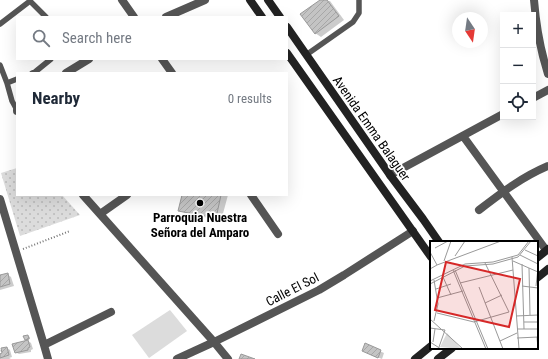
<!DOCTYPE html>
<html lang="en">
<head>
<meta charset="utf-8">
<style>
  body { margin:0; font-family:"Roboto Condensed",sans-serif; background:#f6f6f7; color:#1f2937 }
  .controls { position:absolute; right:12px; top:12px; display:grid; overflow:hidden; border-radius:0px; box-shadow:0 4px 16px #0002 }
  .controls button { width:36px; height:36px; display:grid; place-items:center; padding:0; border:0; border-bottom:1px solid #e0e1e3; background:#fff; color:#1f2937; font:20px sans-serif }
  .compass { position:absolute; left:452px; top:12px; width:36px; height:36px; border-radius:50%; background:#fff; box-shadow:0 4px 16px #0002; rotate:167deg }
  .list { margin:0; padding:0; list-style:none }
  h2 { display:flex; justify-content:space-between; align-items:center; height:52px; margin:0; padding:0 16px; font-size:17px }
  h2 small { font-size:13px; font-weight:400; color:#747a83 }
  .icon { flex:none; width:22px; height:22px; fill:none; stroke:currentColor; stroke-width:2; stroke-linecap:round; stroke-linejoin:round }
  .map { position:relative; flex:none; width:548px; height:359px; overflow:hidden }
  .search { position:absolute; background:#fff; box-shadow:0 4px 16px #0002; left:16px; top:16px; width:272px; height:44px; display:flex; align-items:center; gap:10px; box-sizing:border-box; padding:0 14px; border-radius:0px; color:#747a83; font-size:15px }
  .panel { position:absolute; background:#fff; box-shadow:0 4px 16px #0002; left:16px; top:72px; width:272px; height:124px; border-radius:0px }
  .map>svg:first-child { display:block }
</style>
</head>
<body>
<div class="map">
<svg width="548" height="359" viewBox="0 0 548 359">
  <defs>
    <pattern id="park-dots" width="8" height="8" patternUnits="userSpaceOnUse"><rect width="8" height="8" fill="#dcdcdc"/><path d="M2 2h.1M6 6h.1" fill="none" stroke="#bbb" stroke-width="1.8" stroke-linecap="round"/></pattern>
    <pattern id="building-hatch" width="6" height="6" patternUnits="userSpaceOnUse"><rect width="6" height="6" fill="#c4c4c4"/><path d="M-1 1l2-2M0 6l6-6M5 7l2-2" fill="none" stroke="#a7a7a7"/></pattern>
  </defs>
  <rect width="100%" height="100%" fill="#fff"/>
  <path fill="#dcdcdc" d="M170,310L187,331L149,358L132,335Z"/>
  <path fill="url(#park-dots)" d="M17,168V195H62L80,215L20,236L1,173Z"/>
  <path fill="#0003" d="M321,0L330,1L344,20L321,37L315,33Z
    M183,195H228L221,221L185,213L179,210Z
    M7,274L11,277L14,286L0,290V276Z
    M28,336L30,337V339L27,340L31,343L33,349L31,350V352L19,354L15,352L28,341L25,340Z
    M366,345L384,353L382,359L367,353Z
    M7,348L10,350L12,357L9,358L11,359H0V353L3,355V353L0,351V350L2,351Z"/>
  <path fill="url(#building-hatch)" stroke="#999" d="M320,0H327L339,16L315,34L300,14Z
    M182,195H221L216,218L178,211Z
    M8,273L10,284L0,287V275Z
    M28,335L29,339L25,340L23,336Z
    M28,340L30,347L28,348V350L15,353L12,344Z
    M365,343L381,350L378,358L362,351Z
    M7,347L9,355L0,358V354L2,353L1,348Z
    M241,354L255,359H239Z"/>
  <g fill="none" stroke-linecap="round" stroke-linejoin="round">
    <path stroke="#777" stroke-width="2" stroke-dasharray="1 2" stroke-linecap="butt" d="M23,249L70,231"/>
    <path stroke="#555" stroke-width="5.5" d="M30,1L46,17
      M0,24L30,1V0
      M306,55L353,22L359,13V0
      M0,65L7,83L12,101L17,110
      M32,73L35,72L51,59
      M7,83L17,79"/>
    <path stroke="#555" stroke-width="8" d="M122,0L134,17
      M534,0C536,26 540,49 548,74
      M166,17L205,0
      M162,59L172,73
      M66,73L89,59
      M533,98L548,90
      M17,110V111
      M463,136L546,250
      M390,175L503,114
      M83,195L214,342L228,359
      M251,195L278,234
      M0,199L44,345L48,359
      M479,210C501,193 522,177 548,166
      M100,214L127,195
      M44,345L111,312
      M177,359L214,342L319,290L344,275L413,231"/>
    <path stroke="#222" stroke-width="8" d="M250,0L262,17
      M268,0L280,17
      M287,27L390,175L423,219L439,242
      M287,53L431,257
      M537,258L548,249
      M537,278L548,269
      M415,359L431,346
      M438,359L452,348"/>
  </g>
  <circle fill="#000" stroke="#fff" stroke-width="1.5" cx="200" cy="203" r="4"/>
  <g text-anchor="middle" stroke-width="3.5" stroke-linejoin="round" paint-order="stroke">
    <g font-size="13" fill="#000" stroke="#fff">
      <text transform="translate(372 128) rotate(55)" y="5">Avenida Emma Balaguer</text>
      <text transform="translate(292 289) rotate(-27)" y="5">Calle El Sol</text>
    </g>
    <g font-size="13" font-weight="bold" fill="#000" stroke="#fff">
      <text x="200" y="222">Parroquia Nuestra<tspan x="200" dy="15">Señora del Amparo</tspan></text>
    </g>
  </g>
  <g transform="translate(430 241)">
    <rect width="108" height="108" fill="#fff"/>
    <path d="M17,92L31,108L10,106Z" fill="#dcdcdc"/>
    <path fill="none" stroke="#999" stroke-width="1" d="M5,7L18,0M95,9L108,15M0,11L7,24L0,28M90,14L108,23M25,15L35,0M82,16L89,108M14,20L21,0M83,20L108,31M92,23L94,88M7,24L71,0M99,27L100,74M23,29L56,108M25,29L58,108M13,36L21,54M4,39L8,63L4,80M0,40L35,23L63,21L88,14L99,0M30,42L83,29M0,43L35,25L63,23L88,16L101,0M92,45L108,47M106,45L108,27M49,46L73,108M6,48L21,43M7,57L33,50M55,62L72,54M7,72L44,81L79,71L55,22M86,75L108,74M0,78L33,108M94,81H108M0,87L15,89L9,106M87,88H108M107,96L108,108M87,97L108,96M70,100L87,92M0,101L11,108M3,101L5,88"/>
    <path fill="#d62828" fill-opacity="0.15" stroke="#d62828" stroke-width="2" d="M16,21L90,38L79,86L5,69Z"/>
    <rect width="108" height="108" fill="none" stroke="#000" stroke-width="2"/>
  </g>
</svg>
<div class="controls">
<button>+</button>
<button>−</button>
<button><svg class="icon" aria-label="locate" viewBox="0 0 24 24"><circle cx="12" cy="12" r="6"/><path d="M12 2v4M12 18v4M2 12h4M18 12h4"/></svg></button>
</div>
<svg class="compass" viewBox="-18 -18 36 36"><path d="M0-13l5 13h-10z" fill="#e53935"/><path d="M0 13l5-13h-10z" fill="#747a83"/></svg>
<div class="search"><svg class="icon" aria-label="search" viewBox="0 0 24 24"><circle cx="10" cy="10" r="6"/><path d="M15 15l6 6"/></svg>Search here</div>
<section class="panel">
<h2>Nearby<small>0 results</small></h2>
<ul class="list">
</ul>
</section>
</div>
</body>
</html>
